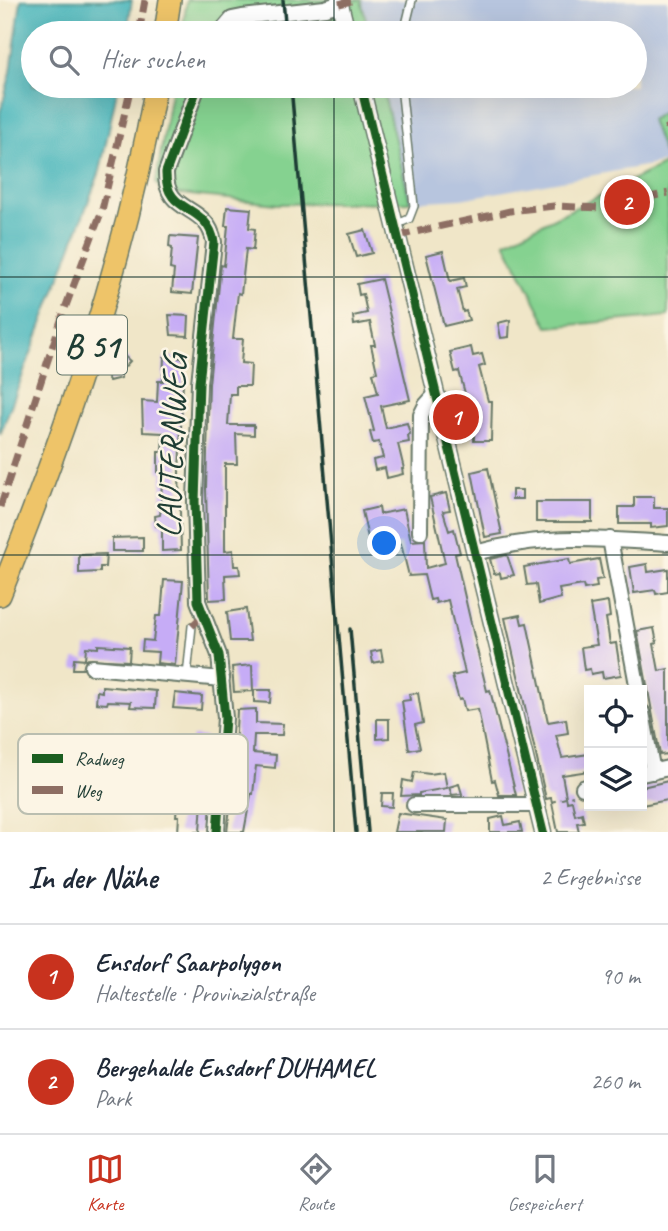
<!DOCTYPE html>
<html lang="de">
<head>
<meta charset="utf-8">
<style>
  body { margin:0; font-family:Caveat,sans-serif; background:#f6f6f7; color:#1f2937 }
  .controls { position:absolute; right:21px; bottom:21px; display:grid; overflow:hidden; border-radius:0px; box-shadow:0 7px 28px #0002 }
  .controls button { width:63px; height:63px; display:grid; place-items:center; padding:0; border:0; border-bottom:2px solid #e0e1e3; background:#fff; color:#1f2937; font:35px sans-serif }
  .you { position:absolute; left:385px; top:544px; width:24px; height:24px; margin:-18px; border:5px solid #fff; border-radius:50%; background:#1a73e8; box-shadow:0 0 0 10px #1a73e833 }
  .badge { display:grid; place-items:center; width:46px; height:46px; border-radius:50%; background:#c8321e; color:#fff; font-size:23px; font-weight:700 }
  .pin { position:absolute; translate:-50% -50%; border:4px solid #fff; box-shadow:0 2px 7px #0006 }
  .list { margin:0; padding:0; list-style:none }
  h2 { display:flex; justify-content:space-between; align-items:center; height:91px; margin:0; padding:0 28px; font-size:30px }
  h2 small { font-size:23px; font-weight:400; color:#747a83 }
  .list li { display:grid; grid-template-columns:46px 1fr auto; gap:21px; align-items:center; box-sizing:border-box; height:105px; padding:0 28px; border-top:2px solid #e0e1e3 }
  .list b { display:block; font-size:26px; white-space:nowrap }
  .list p { margin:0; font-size:23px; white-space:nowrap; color:#747a83 }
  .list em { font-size:23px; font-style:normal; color:#747a83 }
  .icon { flex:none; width:38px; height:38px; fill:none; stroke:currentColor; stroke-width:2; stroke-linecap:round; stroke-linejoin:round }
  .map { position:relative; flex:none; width:668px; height:832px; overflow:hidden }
  .search { position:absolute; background:#fff; box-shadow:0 7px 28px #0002; left:21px; right:21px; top:21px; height:77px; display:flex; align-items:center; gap:18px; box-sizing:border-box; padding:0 24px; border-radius:38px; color:#747a83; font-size:26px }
  .sheet { height:301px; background:#fff }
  nav { display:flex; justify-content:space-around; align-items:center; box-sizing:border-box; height:98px; border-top:2px solid #e0e1e3; background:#fff; font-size:19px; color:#747a83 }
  nav a { display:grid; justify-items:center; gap:4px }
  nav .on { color:#c8321e }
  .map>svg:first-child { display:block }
</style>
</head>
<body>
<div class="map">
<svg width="668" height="832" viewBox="0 0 668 832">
  <rect width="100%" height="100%" fill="#fcf5e5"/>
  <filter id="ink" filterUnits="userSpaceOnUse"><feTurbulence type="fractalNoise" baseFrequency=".0143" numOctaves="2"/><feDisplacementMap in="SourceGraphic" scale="14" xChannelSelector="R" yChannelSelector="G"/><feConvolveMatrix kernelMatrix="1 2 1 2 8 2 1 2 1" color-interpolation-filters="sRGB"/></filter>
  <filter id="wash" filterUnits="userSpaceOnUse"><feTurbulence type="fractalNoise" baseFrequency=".00686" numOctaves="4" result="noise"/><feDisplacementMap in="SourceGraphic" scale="28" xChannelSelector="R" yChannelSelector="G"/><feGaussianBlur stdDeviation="1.57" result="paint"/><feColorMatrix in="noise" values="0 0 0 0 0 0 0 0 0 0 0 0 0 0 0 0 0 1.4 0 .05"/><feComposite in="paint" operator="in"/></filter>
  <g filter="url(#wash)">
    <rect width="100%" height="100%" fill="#f0e6c8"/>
    <path fill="#b7c5de" d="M362,0H668V109L651,120L667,162L461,199L410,202L382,86H635V33H370Z"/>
    <path fill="#85d290" stroke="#528862" stroke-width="2" d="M187,0H361L369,33H182Z
      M172,86H382L410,202L277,204L161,192L156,182Z
      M668,109V316L548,327L505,242L667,163L651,120Z"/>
    <path fill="#46b6bc" stroke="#327a78" stroke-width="2" d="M21,0H132L127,33H33V86H118L100,171L0,435V113L11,72Z"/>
    <g id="blocks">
      <path fill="#c6acf6" d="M227,207L251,209L249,228L255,229L253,250L246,249L241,294L238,293L233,339H243L241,363L251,364L250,386H236V394H230L228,425H254V435L236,434L237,464H225V551L233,550L234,566H239L240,574L225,575L226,599L209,600L206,488L209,384L221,265L224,266L228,226H225Z
        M365,230L372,253L356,257L349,234Z
        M170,236L198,238L192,294L172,292L174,270L170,269L172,248L169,247Z
        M443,251L450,281L464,278L466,287L457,289L463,312L466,311L469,320L444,326L426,255Z
        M381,279L410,400L381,406L386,428L407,423L410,434L408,435L409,442L398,444L404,469H402L403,474L387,478L385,468L375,470L373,460L383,458L379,442L373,443L370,432L374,431L365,396L378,393L373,373L377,372L371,345H375L370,322L354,325L353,316L367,313L363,294L359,295L357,284Z
        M169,315L189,316L188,336L171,335Z
        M510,320L509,337L501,338L498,323Z
        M471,347L473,356L482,354L485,365L479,367L488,401H492L491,441H474V426H470L471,400L467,401L459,371L455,372L450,352Z
        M121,353L130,361L121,371V378L109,381L105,372Z
        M164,357L184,358L179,472L181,550L162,551V526H156L155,516L160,515L161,508L162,472H158V452H162L163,433L143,432L142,401L157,402L158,381H163Z
        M488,468L502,534L485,537L472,472Z
        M512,490H522V499H512Z
        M446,493L450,510L443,511L449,531L454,529L460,553L455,554L479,658L487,691L490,690L516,795H499L495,780L492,781L478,709L465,711L462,699L459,700L452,676L465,673L448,600L436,603L435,599L430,600L424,575L409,576L401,544L391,546L388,533L368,538L362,511L379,507L380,514L404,509L411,541L425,540L426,568L445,563L430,497Z
        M634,497H654V508H668V526L651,528V524H619V507H634Z
        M536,502H592V522H536Z
        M143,537V551H112V538Z
        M106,554L105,567H100V572L79,573V555Z
        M507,555L514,575L501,578L500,573L494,574L490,559Z
        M569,559L570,564L599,559L603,579L596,580L597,587L584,589L583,585L559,589L561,598L539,604L536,584L527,585L524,567Z
        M647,564L648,572L668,569V592L656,594L655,590L634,593L630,567Z
        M164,580L183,581L175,665L157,663L158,652L142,651L143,640L153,641L156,616H161Z
        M608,602L610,617L606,618L610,644L616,643L621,675L603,678L602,672L591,674L590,669L584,670L581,647L597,645L590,605Z
        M246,609L250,641H230L227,612Z
        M520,615L522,624L527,623L548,722L566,719L568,733L556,735L562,758L589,754V771L562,775L567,802L572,801L575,815L582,813L584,822L577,823L579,832H558L551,798L546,799L505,618Z
        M654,628L657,643L654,644L659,671L668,669V754L660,755L637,631Z
        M98,645L130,647L129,661L85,659L86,647L98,648Z
        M381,650L383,661L373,663L371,652Z
        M74,659L86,660L83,669H73Z
        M252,665L253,691L234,692L232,667Z
        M102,686L156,691L155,708L130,707L131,702L108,701L107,704L96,703L97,691L102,692Z
        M254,690H271L270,703L254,702Z
        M175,693L202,696L201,710L173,708Z
        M418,693L423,723L415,725L420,748L409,750L402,701L410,700L409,694Z
        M256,709V723L283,724L282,735H254L253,753L276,755L275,768L256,766L253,794H251L244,832H227L237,751H235L237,710Z
        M377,719H389V738L377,739Z
        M192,736L206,737L200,832H178L179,816H176L177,803H182L187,752H169L170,740L191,741Z
        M414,772L430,774L444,772L447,788L419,793V795L401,796L403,780L412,782Z
        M668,781V800L642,805V787Z
        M459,784L462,794L452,795L449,787Z
        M382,793H393L392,807L381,806Z
        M398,813L447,820L446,832H394Z
        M503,816L505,825L520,822L522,832H490V819Z"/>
    </g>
  </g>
  <g filter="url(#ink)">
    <use href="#blocks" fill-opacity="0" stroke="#687868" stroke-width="2"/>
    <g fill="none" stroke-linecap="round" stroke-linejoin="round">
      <g stroke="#687868" stroke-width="10">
        <path id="service" d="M404,33L412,0
          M395,225L409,219L414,206L401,86
          M187,676L192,626"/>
      </g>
      <g stroke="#687868" stroke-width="18">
        <path id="minor" d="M220,33L232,19L242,17L325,8L339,4
          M198,86L166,172C165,216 207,202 214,242L199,383L195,501L198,601L219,655L225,718L217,832
          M420,532L421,415L426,405L435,395
          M610,539L638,690
          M475,553C547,533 595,539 668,543
          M92,667L222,679
          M642,712L653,772
          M642,774L668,768
          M583,788L589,786
          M414,805H537"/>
      </g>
      <g stroke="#687868" stroke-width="19">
        <path id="tertiary" d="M339,0L347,33
          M361,86L543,832"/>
      </g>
      <g stroke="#687868" stroke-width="24">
        <path id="primary" d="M165,33L170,0
          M0,595C66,430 125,262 156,86"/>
      </g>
      <path stroke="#687868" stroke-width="2" stroke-dasharray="5 5" stroke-linecap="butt" d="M551,802L573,796"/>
      <use href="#service" stroke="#fff" stroke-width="7"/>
      <use href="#minor" stroke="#fff" stroke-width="14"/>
      <use href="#tertiary" stroke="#fff" stroke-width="16"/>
      <use href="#primary" stroke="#eec469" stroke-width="21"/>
      <path stroke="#1f3d34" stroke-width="3.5" d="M283,0L286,33
        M291,86L356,832
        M350,629L368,832"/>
      <path stroke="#8d6e63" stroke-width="7" stroke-dasharray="14 7" stroke-linecap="butt" d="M339,4L351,1
        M139,33L145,0
        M668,125V129
        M397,236L510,211L554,206L601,208L668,193
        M0,507L64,311L102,210L131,86
        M192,626L202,616"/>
      <g stroke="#fcf5e5" stroke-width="13">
        <path id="cycleway" d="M198,86L166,172C165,216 207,202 214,242L199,383L195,501L198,601L219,655L225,718L217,832
          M361,86L543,832"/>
      </g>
      <use href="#cycleway" stroke="#1b5e20" stroke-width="9"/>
    </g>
  </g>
  <path fill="none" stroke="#1f3d34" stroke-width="2" stroke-opacity="0.55" d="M334,0V33M334,86V832M0,277H668M0,555H668"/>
  <g text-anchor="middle" stroke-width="5" stroke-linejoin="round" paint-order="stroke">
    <rect fill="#fcf5e5" stroke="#617469" stroke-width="2" x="57" y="315.5" width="70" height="59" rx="5"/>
    <g font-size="33" font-weight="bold" fill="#1f3d34">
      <text x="92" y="357">B 51</text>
    </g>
    <g font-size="35" fill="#1f3d34" stroke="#fcf5e5">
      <text transform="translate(171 446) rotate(-88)" y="12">LAUTERNWEG</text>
    </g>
  </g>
  <rect x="18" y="734" width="230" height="80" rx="10" fill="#fcf5e5" stroke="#babeb0" stroke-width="2"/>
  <rect x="32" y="754" width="31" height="9" fill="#1b5e20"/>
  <rect x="32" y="786" width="31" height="8" fill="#8d6e63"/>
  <g font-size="19" fill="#1f3d34">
    <text x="75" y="765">Radweg</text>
    <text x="75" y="797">Weg</text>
  </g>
</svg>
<div class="controls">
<button><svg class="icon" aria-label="locate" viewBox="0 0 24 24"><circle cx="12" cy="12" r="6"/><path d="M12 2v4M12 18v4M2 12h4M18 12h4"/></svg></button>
<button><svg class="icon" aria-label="layers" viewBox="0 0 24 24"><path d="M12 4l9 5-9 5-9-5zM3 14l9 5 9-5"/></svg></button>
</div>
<div class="you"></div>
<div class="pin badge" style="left:456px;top:417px">1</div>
<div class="pin badge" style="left:627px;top:202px">2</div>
<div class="search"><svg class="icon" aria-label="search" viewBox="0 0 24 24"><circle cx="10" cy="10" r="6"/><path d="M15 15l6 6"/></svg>Hier suchen</div>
</div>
<section class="sheet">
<h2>In der Nähe<small>2 Ergebnisse</small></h2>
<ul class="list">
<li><span class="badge">1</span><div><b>Ensdorf Saarpolygon</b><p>Haltestelle · Provinzialstraße</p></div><em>90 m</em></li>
<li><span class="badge">2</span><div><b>Bergehalde Ensdorf DUHAMEL</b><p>Park</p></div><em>260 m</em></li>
</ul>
</section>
<nav>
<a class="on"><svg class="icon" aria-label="map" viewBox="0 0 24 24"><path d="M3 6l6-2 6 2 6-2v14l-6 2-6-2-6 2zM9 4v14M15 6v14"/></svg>Karte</a>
<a><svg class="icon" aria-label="directions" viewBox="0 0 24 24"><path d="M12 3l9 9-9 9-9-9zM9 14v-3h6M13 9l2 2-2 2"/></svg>Route</a>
<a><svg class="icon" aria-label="saved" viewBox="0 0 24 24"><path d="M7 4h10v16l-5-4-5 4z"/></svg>Gespeichert</a>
</nav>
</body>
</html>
